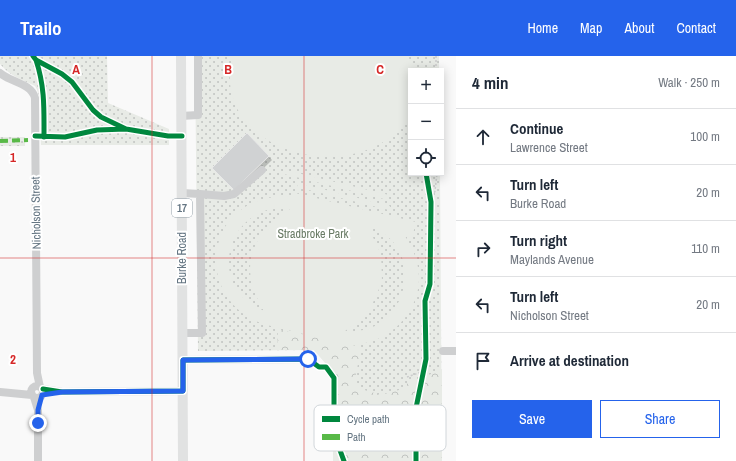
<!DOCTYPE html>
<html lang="en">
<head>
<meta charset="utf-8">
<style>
  body { margin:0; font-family:"Archivo Narrow",sans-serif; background:#f6f6f7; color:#1f2937 }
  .controls { position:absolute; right:12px; top:12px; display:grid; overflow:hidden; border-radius:0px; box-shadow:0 2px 10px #0003 }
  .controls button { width:36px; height:36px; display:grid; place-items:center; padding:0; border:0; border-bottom:1px solid #e0e1e3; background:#fff; color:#1f2937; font:20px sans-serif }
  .stop { position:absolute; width:12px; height:12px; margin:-9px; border:3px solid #2563eb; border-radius:50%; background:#fff }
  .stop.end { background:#2563eb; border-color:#fff; box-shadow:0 1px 4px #0008 }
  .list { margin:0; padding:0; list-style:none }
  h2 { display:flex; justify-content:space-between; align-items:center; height:52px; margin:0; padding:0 16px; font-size:17px }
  h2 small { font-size:13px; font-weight:400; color:#747a83 }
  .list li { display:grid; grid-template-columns:26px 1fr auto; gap:12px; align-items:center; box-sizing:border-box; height:56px; padding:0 16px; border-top:1px solid #e0e1e3 }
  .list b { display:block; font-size:15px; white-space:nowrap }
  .list p { margin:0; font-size:13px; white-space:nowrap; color:#747a83 }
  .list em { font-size:13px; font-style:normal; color:#747a83 }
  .actions { display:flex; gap:8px; padding:12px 16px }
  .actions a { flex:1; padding:9px 0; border:1px solid #2563eb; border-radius:0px; text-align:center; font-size:14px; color:#2563eb }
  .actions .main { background:#2563eb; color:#fff }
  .icon { flex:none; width:22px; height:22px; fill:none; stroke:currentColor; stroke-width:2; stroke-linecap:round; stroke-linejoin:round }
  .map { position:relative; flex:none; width:456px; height:405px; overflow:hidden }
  header { display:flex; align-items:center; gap:24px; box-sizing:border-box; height:56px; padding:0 20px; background:#2563eb; color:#fff }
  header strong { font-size:19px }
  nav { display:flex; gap:22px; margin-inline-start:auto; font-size:14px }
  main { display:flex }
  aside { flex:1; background:#fff }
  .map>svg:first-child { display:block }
</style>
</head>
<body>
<header>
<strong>Trailo</strong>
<nav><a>Home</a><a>Map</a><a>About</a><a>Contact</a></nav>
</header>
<main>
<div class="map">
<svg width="456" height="405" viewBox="0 0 456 405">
  <defs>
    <pattern id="grass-dots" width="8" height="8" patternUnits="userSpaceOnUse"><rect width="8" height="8" fill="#e8ebe6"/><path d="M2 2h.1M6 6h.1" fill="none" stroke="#c0c3c0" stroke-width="1.8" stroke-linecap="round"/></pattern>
    <pattern id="forest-crowns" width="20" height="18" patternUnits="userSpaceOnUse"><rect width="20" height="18" fill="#e8ebe6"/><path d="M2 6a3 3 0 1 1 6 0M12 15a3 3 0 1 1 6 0" fill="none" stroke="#c0c3c0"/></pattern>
  </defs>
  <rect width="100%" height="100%" fill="#f9f9f9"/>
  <path fill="url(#grass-dots)" d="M0,0H107L108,47L169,73V89H41C40,73 44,43 35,30C21,23 10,20 0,8Z
    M195,0H439V15H411V117H440L442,405H333L334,317L314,294L198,295Z
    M0,81H25V90H0Z"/>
  <path fill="url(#forest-crowns)" d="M278,274L307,279L361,291L355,324L361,333L381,339L399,334L409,326L442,314V405H333L334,317L314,294H277Z"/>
  <path fill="#e8ebe6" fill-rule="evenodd" d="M233,0H408L413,15H411C411,25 414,49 410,58C407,65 401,71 395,77C338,130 208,89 233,0Z
    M285,114L389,139L388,144L284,118Z
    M298,127L390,150L389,154L297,131Z
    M295,137L416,166L412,182L405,180C417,198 423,220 416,241C406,271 376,292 344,288C329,286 314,281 300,277C283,272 263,270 248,261C217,242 207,202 225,171C240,147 267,138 293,141ZM274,152L290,153C250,177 237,216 265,255C211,236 220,163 274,152ZM368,171C427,185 412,281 345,275L359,265L371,251L382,226L381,198Z"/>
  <path fill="#0003" d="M247,79L272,104L238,137Z"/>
  <path fill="#d0d2d3" stroke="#e8e8e8" d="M247,77L269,100L234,134L212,112Z"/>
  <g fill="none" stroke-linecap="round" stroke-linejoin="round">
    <path stroke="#cbcccd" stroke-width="1.5" stroke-dasharray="2 2" stroke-linecap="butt" d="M436,0V15
      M431,144L435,135L437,117
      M407,321L424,315"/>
    <path stroke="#cecfd0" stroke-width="8" d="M0,17C10,26 31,27 35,42L37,317L40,331
      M181,60L198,59V0
      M182,137L200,138L202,277H183
      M200,138L224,140L234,138L262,114
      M443,295H456
      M183,304L308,303
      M31 336a6 6 0 1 1 12 0a6 6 0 1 1-12 0Z
      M43,333L62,336L183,335
      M0,336L32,339
      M34,341L38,354V405"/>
    <path stroke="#e1e2e2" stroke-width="10" d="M181,0L183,405"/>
    <path stroke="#58b947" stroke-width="4" stroke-dasharray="8 4" stroke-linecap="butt" d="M0,85L28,84"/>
    <g stroke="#fff" stroke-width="8">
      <path id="cycleway" d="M33,0L36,4L62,18L72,26L93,54L101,61L126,73L168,80H182
        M36,4C45,31 44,53 44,81
        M35,80L65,81L97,74L126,73
        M43,333L62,336L183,335V304L308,303L319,311H326L334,322V378L344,405
        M416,405V352L426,303L425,245L430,228L431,146L426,117"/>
    </g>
    <use href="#cycleway" stroke="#00873e" stroke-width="5"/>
  </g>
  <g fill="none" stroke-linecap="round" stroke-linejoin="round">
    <path stroke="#2563eb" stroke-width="5" d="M38,367V354L42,339L62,336L183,335V304L308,303"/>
  </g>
  <path fill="none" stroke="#d62828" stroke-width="1" stroke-opacity="0.55" d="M152,0V405M304,0V405M0,202H456"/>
  <g text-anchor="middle" stroke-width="4" stroke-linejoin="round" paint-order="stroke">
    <rect fill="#fff" stroke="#939fa8" stroke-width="1" x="172" y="143" width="20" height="18" rx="3"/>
    <g font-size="11" font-weight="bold" fill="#657683">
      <text x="182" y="156">17</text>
    </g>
    <g font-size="12" fill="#657683" stroke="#fff">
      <text transform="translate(36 157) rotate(-91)" y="4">Nicholson Street</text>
      <text transform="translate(182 202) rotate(-90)" y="4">Burke Road</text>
    </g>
    <g font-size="12" fill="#687a64" stroke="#fff">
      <text x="313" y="182">Stradbroke Park</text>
    </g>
  </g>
  <rect x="314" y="349" width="132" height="46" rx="6" fill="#fff" stroke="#d1d6da" stroke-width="1"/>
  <rect x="322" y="360" width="18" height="6" fill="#00873e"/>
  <rect x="322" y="378" width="18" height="6" fill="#58b947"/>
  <g font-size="11" fill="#657683">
    <text x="347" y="367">Cycle path</text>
    <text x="347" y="385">Path</text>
  </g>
  <g font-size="13" text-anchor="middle" font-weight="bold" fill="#d62828" stroke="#fff" stroke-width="4" stroke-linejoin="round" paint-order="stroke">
    <text x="76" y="18">A</text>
    <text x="228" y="18">B</text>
    <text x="380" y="18">C</text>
    <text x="13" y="106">1</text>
    <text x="13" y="308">2</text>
  </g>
</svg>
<div class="controls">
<button>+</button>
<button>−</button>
<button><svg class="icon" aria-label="locate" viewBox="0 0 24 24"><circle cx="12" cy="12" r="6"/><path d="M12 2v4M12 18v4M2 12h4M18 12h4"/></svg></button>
</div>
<div class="stop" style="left:308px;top:303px"></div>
<div class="stop end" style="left:38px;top:367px"></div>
</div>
<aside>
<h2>4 min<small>Walk · 250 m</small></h2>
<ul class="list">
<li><svg class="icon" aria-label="ahead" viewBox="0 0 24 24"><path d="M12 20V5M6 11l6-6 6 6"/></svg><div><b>Continue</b><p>Lawrence Street</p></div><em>100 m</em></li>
<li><svg class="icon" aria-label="left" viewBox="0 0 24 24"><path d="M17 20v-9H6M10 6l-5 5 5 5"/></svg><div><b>Turn left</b><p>Burke Road</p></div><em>20 m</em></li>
<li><svg class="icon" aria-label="right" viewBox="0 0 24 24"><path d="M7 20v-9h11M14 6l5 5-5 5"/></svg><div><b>Turn right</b><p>Maylands Avenue</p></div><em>110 m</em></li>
<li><svg class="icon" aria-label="left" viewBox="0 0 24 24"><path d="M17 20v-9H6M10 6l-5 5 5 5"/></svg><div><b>Turn left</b><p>Nicholson Street</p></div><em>20 m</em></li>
<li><svg class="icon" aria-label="arrive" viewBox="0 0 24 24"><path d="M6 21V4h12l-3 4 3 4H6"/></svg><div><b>Arrive at destination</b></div></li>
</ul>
<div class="actions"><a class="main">Save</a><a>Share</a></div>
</aside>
</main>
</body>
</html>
